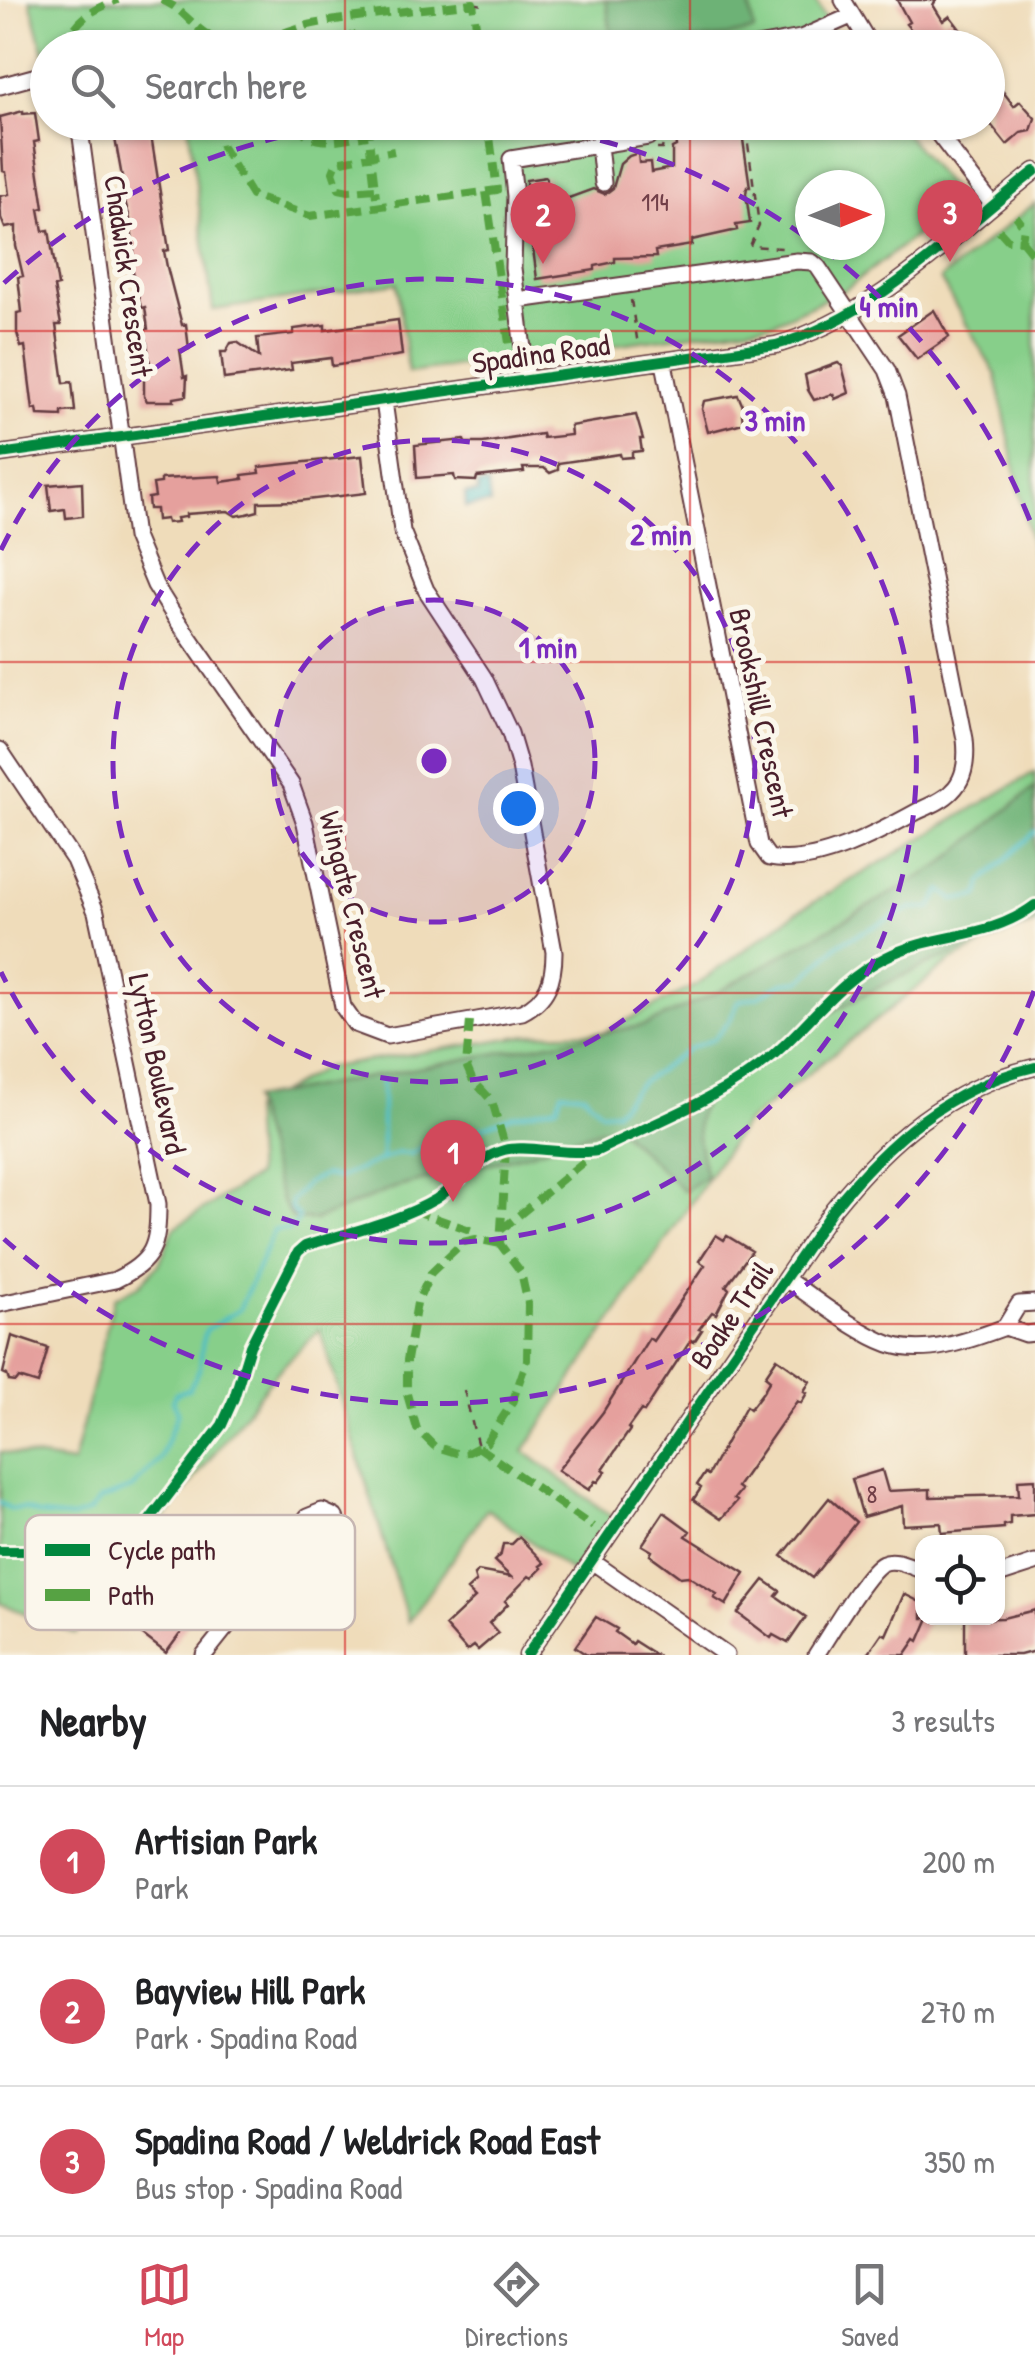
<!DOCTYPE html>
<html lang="en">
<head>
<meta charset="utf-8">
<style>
  body { margin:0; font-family:"Patrick Hand",sans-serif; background:#f6f6f6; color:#202124 }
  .controls { position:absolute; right:30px; bottom:30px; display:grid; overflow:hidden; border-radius:20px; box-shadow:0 2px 8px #0004 }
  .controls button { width:90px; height:90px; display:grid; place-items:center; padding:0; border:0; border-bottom:2px solid #e0e0e0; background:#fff; color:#202124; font:50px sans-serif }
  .compass { position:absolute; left:795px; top:170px; width:90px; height:90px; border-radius:50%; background:#fff; box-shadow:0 2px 8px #0004; rotate:89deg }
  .you { position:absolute; left:518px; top:808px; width:35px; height:35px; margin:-25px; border:8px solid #fff; border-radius:50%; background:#1a73e8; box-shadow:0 0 0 15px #1a73e833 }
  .badge { display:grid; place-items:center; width:65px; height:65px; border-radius:50%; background:#d1495b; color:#fff; font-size:32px; font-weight:700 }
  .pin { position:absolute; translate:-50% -82px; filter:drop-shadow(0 2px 5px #0008) }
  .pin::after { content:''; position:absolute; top:52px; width:35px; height:30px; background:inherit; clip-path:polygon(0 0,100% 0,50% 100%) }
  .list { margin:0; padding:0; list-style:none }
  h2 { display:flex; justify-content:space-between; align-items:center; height:130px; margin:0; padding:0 40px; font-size:42px }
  h2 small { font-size:32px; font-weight:400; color:#757577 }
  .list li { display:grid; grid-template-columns:65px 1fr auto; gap:30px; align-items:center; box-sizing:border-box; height:150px; padding:0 40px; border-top:2px solid #e0e0e0 }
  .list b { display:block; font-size:38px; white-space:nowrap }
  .list p { margin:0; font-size:32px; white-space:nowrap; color:#757577 }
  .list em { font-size:32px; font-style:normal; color:#757577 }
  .icon { flex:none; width:55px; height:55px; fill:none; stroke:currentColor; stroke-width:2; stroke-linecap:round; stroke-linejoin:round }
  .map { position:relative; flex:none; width:1035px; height:1655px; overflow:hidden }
  .search { position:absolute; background:#fff; box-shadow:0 2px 8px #0004; left:30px; right:30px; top:30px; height:110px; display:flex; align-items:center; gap:25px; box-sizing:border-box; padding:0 35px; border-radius:55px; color:#757577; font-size:38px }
  .sheet { height:580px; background:#fff }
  nav { display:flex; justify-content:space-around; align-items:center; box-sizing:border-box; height:140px; border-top:2px solid #e0e0e0; background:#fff; font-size:28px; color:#757577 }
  nav a { display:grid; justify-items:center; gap:5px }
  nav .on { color:#d1495b }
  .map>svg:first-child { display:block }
</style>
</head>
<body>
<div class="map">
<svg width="1035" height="1655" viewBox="0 0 1035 1655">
  <rect width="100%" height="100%" fill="#fbf7ec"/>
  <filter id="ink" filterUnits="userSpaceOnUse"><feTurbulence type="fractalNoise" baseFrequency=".01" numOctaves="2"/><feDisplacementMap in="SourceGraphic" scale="20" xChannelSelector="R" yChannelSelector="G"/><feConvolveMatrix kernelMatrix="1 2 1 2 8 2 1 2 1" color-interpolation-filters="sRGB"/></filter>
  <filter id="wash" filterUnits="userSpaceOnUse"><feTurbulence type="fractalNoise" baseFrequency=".0048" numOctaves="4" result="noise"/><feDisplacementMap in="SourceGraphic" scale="40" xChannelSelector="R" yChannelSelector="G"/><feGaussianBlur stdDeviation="2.25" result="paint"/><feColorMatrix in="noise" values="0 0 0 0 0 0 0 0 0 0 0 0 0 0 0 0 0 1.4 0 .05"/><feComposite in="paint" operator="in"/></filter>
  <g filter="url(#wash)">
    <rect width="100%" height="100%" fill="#efdcba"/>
    <path fill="#87cf8a" stroke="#68775a" stroke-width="2.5" fill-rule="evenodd" d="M30,0H815L842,47L178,48L175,30L92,39L71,47L48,48L45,57Z
      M188,123H897L960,201L845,290L773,323L408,373L397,283L213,310ZM810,185H870V245H810Z
      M1035,203V565L996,375L940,279Z
      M1035,772V920L951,961L744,1124L524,1451L620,1523L581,1579L487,1509L408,1622L320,1329L276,1373L75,1634L0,1603V1452L73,1463L114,1298L139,1285L159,1264L174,1228L256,1176L252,1109L324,1068L535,1034L604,1032L696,985L797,912Z"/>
    <path fill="#6db276" stroke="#5c6850" stroke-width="2.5" d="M606,0H749L754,31L714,39L613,46Z
      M1035,787V924C932,958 827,1005 741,1073C731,1081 712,1090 705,1101C690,1123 701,1152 706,1176L684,1191L615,1125L530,1153L394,1188L316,1220L293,1219L281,1200L252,1099L646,1025L714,994L941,865Z"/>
    <path fill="#4ebdc4" stroke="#4c6e78" stroke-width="2.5" d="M488,484L490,504L466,507L465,494L478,493V485Z"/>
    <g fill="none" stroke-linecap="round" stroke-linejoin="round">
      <path stroke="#4ebdc4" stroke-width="4" d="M382,1160V1080
        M0,1503L11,1509H25L39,1515L73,1518L89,1512L100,1500L131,1489L160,1459L178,1412L173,1401L175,1394L189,1389L200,1368L203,1337L207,1329L239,1310L274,1230H288L297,1223L298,1216L291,1209V1201L307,1183L324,1175L338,1178L398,1153L411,1154L438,1137L461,1136L511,1116L557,1106L562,1092L584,1094L601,1112L616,1111L638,1085L688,1049L714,1039L730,1020L738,1001L759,996L783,983L801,981L840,943L912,908H931L941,890L955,900L979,896L982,882L1035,832"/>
    </g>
    <g id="blocks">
      <path fill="#e5a09d" d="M897,0H936L933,5L943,21L950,16L969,41L960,48H927L906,24L909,22Z
        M988,72L1014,106L1020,101L1035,118L1031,131L1021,133L1007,145L988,121Z
        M23,111V114L35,113L39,141L34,142L44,208L39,209L43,231L49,230L58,286L54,287L61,325H56L64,383L72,382L75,411L62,412V416L38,415L37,409L33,410L25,346L21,347L17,333V313L22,312L18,277L23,276L16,246V226L5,228L1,218L0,196L9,194L6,172L3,171L0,117Z
        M112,122H149L169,250L164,251L167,267L182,325L186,324L189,349L180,350L184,377L187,376L186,396L174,398V401H147L144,396V370H151L145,330L148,329L145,307L141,308L133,272L130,273L128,261L135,260L130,219L125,201H122L120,188H124Z
        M695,122L697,134L738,130L739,134L742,133L750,187H747L746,194L750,223L736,225L737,230L692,240V245L655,251L656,257L615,258V262L595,266V270L537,279L531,234L527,235L525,225L526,180L546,177L549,200L554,199L555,203L593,189L605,194L613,188L620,164L629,156L638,153L639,163L650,162L651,172L672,168V148L676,146L674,125Z
        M934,310L949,337L917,359L898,335Z
        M398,320L402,355L332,366L331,358L291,363L292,370L224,379L221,352H226L231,343L237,342L259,357L257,338L294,334V329L325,325V330Z
        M838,363L842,366L849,393L835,399L833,394L814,400L808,390L805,375Z
        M738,395L745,411L742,414L743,423L708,432L702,409L704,401Z
        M636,415L643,439H640L642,451L632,452V457L621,458L620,454L558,463V470L550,473L544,468H523L524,472L477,477L476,481L455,480L454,475L417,478L415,445L464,440L465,443H483L542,434L543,438L571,435L570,426Z
        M362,456L366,493L298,501L258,502V511L247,514L236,516L228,511L186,514V517L177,518L178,522L167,523L166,519L157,520L156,509H149L148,498L155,497L153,484L161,483V479L220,476L221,482L243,479L242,475L260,473L259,467Z
        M82,482L83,516L66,518L65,509L51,511L48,485Z
        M716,1235L724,1240L727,1236L752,1251L726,1286L729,1289L716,1314L712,1312L699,1329L702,1330L694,1342L691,1340L644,1412L641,1410L628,1428L630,1430L603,1469L606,1471L598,1482L595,1481L589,1490L558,1470L603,1412L649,1338L653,1341L705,1265L699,1261Z
        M12,1336L48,1348L38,1384L19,1378L16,1382L9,1381L7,1375L3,1373Z
        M777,1358L810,1381L804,1391L807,1393L801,1403L797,1401L737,1487L741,1490L734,1499L737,1501L721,1519L693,1500L701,1488L697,1485L705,1473L708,1475L746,1406L750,1409L763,1392L770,1380L765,1376Z
        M882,1470L888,1491L930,1489V1497L1019,1495L1018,1480L1035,1479V1514L1010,1516V1524L1004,1525V1528L942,1533L941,1523L903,1525L902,1506L863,1517L852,1479Z
        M829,1498L856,1522L812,1578L782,1556Z
        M664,1512L690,1531L686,1536L745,1573L726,1605L714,1598L717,1594L688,1576L680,1577L650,1555L652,1551L642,1545Z
        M519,1537L544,1563L540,1566L542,1568L532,1578L529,1576L505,1601L508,1604L489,1623L498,1633L478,1650L474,1646L467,1651L445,1626L475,1598L467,1590L476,1582L474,1575L478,1571L511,1577L494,1561L501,1554L503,1544H512Z
        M764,1580L780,1591L776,1596L806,1617L788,1643L773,1635L771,1638L738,1613Z
        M904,1594L922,1603V1618H929L919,1641L916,1639L905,1655H867L882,1633L886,1635Z
        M172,1605L191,1619L166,1653L135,1629L140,1612L149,1611L154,1606L165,1614Z
        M1035,1610V1651L1020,1655H965V1619L1003,1618Z
        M596,1617L617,1629L615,1632L632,1644L634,1641L656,1655H587L575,1647Z"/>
    </g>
  </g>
  <g filter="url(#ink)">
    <use href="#blocks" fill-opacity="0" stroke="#633b40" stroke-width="2.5"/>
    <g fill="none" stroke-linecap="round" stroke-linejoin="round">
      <g stroke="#633b40" stroke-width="19">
        <path id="minor" d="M843,0L872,48
          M746,48L801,38L851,16
          M0,86L33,77H48
          M79,122L135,537L155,585L175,617L291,784L305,823L343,1007L355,1024L387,1036L522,1012C548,999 554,979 554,952L520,767L510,733L484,678L426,590L402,531L384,401
          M929,122L992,204
          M599,145L603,183
          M518,300L797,261L812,262L818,267L887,370L897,396L965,739C967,757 966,778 952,791C944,800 929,806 918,811C878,833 816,867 769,858L759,844L664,363
          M527,381L513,268L515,196L511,159L648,137L645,122
          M0,454L776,345C875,317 956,233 1035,171
          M0,750L74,860L96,912L158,1204C158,1246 154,1261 115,1280L0,1304
          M787,1280C817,1300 856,1332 889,1344C926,1357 970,1340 1005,1327
          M1035,1303L1019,1304L1005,1327L1025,1334L1035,1333
          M593,1562L726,1655
          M998,1575L1035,1563
          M204,1655L287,1551L307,1517L322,1511L335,1517L341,1533L334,1547L308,1552L287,1551
          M527,1655L833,1209C887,1142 949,1087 1035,1067
          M816,1655C828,1637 867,1570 883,1563C895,1557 911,1567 922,1570"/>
      </g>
      <path stroke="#633b40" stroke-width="2.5" stroke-dasharray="8 8" stroke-linecap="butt" d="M473,3L487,6
        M731,122L746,129L759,225L750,246L783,248
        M657,149H662L665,133L671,132L670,122
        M631,300L638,345
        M464,1390L478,1447"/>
      <use href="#minor" stroke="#fff" stroke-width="15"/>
      <path stroke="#56a243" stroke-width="8" stroke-dasharray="15 8" stroke-linecap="butt" d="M161,0C188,9 195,38 231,43C258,47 286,29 313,24C366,14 420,10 473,3L479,48
        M65,48C75,19 90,11 118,0
        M306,48L317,41L356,35
        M217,122L222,147L252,196L310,216L497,190L488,122
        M298,122C308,151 345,138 368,135
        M367,122L376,197
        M375,189L349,191L339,189L333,172L337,162L394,151
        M486,192L512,363
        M999,230L1008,240L1022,241L1024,227L1016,216
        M1022,241L1035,257
        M470,1021L466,1065L472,1079L492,1101L506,1149L500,1244L521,1272L528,1304L527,1360L512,1403L486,1443L469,1452L456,1453L434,1446L417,1429L407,1394V1360L417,1303L431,1273L463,1242L476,1239L500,1244
        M413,1210L478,1233
        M501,1230L593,1154
        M478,1447L593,1527"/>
      <g stroke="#fbf7ec" stroke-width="16">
        <path id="cycleway" d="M0,454L776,345C875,317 956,233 1035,171
          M0,1551H97L122,1543L142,1530L222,1425L234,1398L250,1346L298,1252L305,1246C348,1232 397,1222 436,1199C460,1184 475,1158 504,1150C525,1144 569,1156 597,1151C654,1123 721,1098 771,1057C811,1023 836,982 886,957C936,932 989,940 1035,905
          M527,1655L833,1209C887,1142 949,1087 1035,1067"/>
      </g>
      <use href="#cycleway" stroke="#00873e" stroke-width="10"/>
    </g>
  </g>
  <path fill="none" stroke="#d62828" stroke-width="2.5" stroke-opacity="0.55" d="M345,0V48M690,0V48M345,122V1655M690,122V1655M0,331H1035M0,662H1035M0,993H1035M0,1324H1035"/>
  <circle cx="434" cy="761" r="161" fill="#7b2cbf" fill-opacity=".12"/>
  <g fill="none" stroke="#7b2cbf" stroke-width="5" stroke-dasharray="18 12">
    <circle cx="434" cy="761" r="161"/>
    <circle cx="434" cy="761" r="321"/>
    <path d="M1 550A482 482 0 1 1 1 972"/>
    <path d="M1034 991A643 643 0 0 1 4 1239M4 283A643 643 0 0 1 356 123M512 123A643 643 0 0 1 807 238M821 247A643 643 0 0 1 1034 531"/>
  </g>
  <g text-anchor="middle" stroke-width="10" stroke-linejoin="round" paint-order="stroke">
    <g font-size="25" fill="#713f48">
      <text x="655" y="211">114</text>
      <text x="872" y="1503">8</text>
    </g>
    <g font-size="30" fill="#4a1f2b" stroke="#fbf7ec">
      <text transform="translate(128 276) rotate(82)" y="10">Chadwick Crescent</text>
      <text transform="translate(541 354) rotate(-8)" y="10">Spadina Road</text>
      <text transform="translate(761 713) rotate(78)" y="10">Brookshill Crescent</text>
      <text transform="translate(352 905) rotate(76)" y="10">Wingate Crescent</text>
      <text transform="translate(157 1064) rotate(78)" y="10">Lytton Boulevard</text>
      <text transform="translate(732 1315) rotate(-56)" y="10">Boake Trail</text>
    </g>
  </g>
  <rect x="25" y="1515" width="330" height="115" rx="15" fill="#fbf7ec" stroke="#c6b6b2" stroke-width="2.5"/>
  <rect x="45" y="1544" width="45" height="12" fill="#00873e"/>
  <rect x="45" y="1589" width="45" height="12" fill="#56a243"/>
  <g font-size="28" fill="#4a1f2b">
    <text x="108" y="1560">Cycle path</text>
    <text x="108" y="1605">Path</text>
  </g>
  <circle cx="434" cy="761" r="15" fill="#7b2cbf" stroke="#fbf7ec" stroke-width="5"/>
  <g font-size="30" text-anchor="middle" font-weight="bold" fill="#7b2cbf" stroke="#fbf7ec" stroke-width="10" stroke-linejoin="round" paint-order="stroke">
    <text x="889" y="317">4 min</text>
    <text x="775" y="431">3 min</text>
    <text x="661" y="545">2 min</text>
    <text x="548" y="658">1 min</text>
  </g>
</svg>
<div class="controls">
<button><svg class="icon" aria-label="locate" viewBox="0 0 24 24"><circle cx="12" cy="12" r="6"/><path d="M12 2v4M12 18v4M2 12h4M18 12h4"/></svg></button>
</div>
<svg class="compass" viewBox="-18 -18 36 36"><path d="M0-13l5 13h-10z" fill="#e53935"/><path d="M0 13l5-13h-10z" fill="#757577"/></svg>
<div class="you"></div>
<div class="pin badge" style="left:453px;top:1202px">1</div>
<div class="pin badge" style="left:543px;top:264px">2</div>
<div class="pin badge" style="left:950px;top:262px">3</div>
<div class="search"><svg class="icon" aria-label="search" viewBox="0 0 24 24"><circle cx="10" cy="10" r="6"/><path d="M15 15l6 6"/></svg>Search here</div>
</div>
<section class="sheet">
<h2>Nearby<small>3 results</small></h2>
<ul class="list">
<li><span class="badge">1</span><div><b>Artisian Park</b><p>Park</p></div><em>200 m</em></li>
<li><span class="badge">2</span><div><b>Bayview Hill Park</b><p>Park · Spadina Road</p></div><em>270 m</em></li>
<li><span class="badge">3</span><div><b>Spadina Road / Weldrick Road East</b><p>Bus stop · Spadina Road</p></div><em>350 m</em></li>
</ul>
</section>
<nav>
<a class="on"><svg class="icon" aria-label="map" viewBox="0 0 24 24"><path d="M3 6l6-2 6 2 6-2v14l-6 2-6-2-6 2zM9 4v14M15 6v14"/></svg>Map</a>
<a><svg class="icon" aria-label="directions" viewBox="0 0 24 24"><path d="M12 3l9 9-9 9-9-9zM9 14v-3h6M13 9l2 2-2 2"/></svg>Directions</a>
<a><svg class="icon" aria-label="saved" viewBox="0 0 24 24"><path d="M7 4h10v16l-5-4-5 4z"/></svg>Saved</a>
</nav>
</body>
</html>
